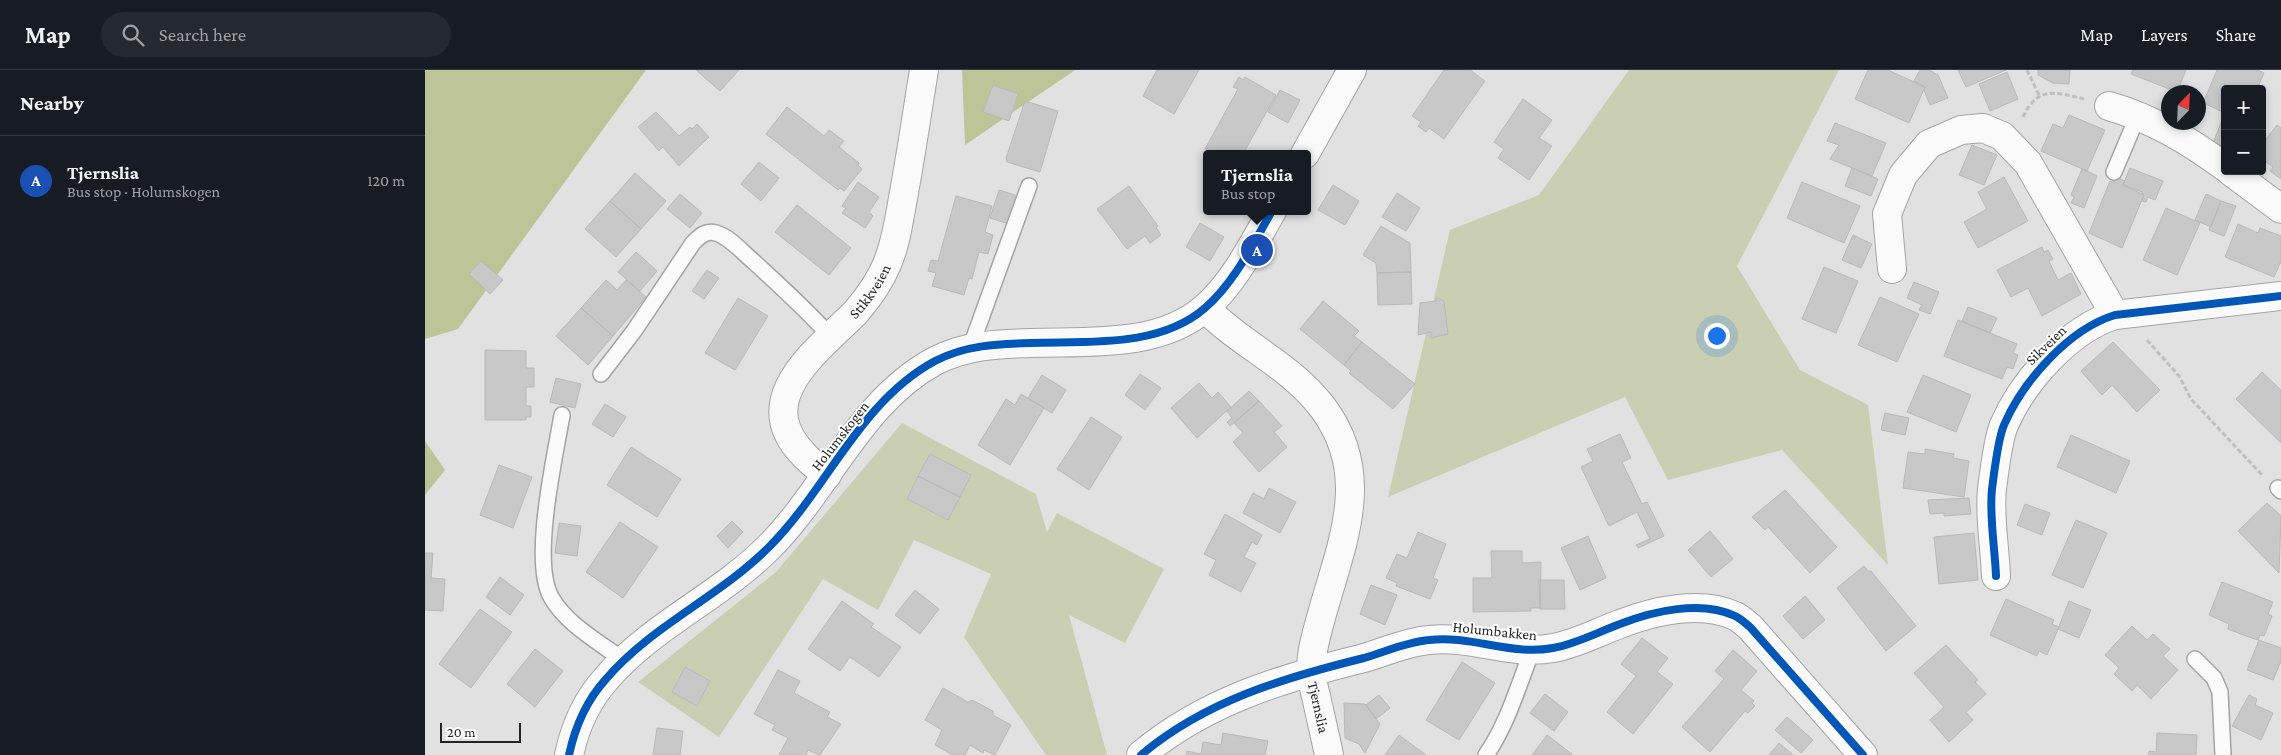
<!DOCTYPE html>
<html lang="en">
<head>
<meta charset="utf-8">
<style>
  body { margin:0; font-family:"Crimson Pro",serif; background:#242831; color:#f1f3f6 }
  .controls { position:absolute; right:15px; top:15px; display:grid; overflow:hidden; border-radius:5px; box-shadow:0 2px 8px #0003 }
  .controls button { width:45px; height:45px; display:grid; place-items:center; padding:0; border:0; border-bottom:1px solid #363941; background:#171b24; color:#f1f3f6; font:25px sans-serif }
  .compass { position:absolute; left:1736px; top:15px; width:45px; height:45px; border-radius:50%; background:#171b24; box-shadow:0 2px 8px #0003; rotate:23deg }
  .scale { position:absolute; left:15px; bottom:12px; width:81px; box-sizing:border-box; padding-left:5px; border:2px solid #242425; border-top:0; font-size:14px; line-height:18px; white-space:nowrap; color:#242425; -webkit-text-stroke:4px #fff; paint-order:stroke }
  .you { position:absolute; left:1291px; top:265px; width:18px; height:18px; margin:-12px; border:4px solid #fff; border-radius:50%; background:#1a73e8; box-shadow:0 0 0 8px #1a73e833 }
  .badge { display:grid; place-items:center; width:32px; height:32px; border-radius:50%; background:#666667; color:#fff; font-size:16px; font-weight:700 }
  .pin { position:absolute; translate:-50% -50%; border:2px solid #fff; box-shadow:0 1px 5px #0006 }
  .popup { position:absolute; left:778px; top:80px; width:108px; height:65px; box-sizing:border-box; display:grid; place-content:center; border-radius:5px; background:#171b24; filter:drop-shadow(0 1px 4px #0005); font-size:16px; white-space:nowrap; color:#9ea1a6 }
  .popup b { font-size:19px; color:#f1f3f6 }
  .popup::after { content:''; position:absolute; left:50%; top:100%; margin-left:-10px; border:10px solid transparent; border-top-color:#171b24 }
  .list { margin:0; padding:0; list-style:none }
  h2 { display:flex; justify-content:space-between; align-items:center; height:65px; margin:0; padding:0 20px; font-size:21px }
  h2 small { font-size:16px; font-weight:400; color:#9ea1a6 }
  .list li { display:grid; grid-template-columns:32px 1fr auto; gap:15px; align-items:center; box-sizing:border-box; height:90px; padding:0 20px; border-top:1px solid #363941 }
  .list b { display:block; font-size:19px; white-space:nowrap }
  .list p { margin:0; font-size:16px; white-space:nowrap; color:#9ea1a6 }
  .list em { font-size:16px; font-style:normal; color:#9ea1a6 }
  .icon { flex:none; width:28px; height:28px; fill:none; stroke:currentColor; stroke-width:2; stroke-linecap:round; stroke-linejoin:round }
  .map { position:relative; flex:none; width:1856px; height:685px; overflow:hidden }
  header { display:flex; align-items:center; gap:30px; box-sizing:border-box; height:70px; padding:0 25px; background:#171b24; border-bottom:1px solid #363941 }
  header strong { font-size:24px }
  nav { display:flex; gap:28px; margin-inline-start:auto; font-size:18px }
  .search { width:350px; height:45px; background:#242831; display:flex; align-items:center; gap:12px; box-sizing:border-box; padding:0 18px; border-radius:28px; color:#9ea1a6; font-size:19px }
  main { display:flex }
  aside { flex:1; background:#171b24 }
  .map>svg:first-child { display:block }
</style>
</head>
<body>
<header>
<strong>Map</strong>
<div class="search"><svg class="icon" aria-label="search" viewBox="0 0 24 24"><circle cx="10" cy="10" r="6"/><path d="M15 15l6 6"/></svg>Search here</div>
<nav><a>Map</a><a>Layers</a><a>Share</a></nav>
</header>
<main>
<aside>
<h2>Nearby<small></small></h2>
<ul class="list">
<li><span class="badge" style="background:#1a4fb4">A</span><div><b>Tjernslia</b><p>Bus stop · Holumskogen</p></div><em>120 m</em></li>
</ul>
</aside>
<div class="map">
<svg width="1856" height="685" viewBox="0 0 1856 685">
  <rect width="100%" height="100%" fill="#e1e1e1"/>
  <path fill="#cacfb3" d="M1204,0H1414L1312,196L1375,300L1443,335L1463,495L1357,380L1243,410L1200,327L963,427L1025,160L1114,125Z
    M477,353L611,424L622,462L632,443L739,499L700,573L644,545L682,685H621L539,567L566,504L489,470L453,540L398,509L294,667L213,612L351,502Z"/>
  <path fill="#bdc498" d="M0,0H221L33,259L0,269Z
    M537,0H650L540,75Z
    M0,371L20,400L0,425Z"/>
  <path fill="#c8c8c9" stroke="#bab9ba" d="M271,0H314L295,21Z
    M732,0H774L749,44L718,26Z
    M1019,0H1045L1060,11L1019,69L1004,58L1001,62L993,56L996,52L987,46Z
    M1443,0H1463L1500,17L1484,53L1430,29Z
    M1495,0H1504L1513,5L1523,28L1505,35L1499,20L1500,17L1489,11Z
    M1533,0H1581L1541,17Z
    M1613,0H1645L1644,14L1628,13L1613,5Z
    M1708,0H1761L1752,22L1706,4Z
    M1792,0H1833L1839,3L1832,19H1800V43L1778,33Z
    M1582,2L1593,29L1565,41L1554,14Z
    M814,7L818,10L820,7L851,25L818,84H789L780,79L813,19L808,17Z
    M568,15L593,24L584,51L558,42Z
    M855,20L875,30L863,53L843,42Z
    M1098,29L1127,50L1114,68L1127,76L1104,110L1073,88L1079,79L1069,72Z
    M600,31L633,41L615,102L582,92L581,88Z
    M362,37L399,66L404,60L419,71L414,77L434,93L433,95L437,99L419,121L415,118L413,120L341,64Z
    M231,42L254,66L265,57L267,59L272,54L284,67L254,96L238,77L234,81L213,57Z
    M1644,45L1680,60L1662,101L1616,81L1628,54L1638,58Z
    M1798,48L1800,49V78L1788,73Z
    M1410,53L1461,73L1447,106L1405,89L1414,75L1402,71Z
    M1852,55L1856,58V109L1845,101L1848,97L1837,89V74Z
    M1547,75L1572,85L1559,115L1534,105Z
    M334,92L354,108L336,131L316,114Z
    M1427,98L1453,109L1446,126L1420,116Z
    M1705,98L1738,111L1730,130L1723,127L1721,132L1717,131L1719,125L1717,124V122L1698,115Z
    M1657,99L1672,106L1659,138L1646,133L1649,127L1646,125Z
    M210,103L241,131L216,159L185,131Z
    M1579,107L1603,151L1553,178L1539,152L1562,139L1553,122Z
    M1690,107L1700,111L1698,115L1719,125L1697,178L1664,163L1685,111L1688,112Z
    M433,112L454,127L444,142L448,146L440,158L417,143L421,138L417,136Z
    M1377,112L1435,136L1419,173L1362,148Z
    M908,115L934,131L920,155L893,140Z
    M704,116L733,156L731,157L736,165L725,173L720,166L702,179L672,139Z
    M574,120L593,126L584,154L565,148Z
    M972,123L995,138L981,161L957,147Z
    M255,124L277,143L265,158L242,139Z
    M1781,124L1796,131L1786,157L1770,150Z
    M531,126L567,136L560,162L568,165L563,184L554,182L547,209L544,208L539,225L507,216L511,203L503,201L506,190L513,191Z
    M185,131L216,159L191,187L160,159Z
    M1796,131L1811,136L1799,166L1784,160Z
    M372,135L426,178L404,205L350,162Z
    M1741,138L1775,153L1752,205L1718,190Z
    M775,153L799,167L785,191L761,177Z
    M1813,154L1833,163L1835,158L1856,166V191L1849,207L1800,187Z
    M956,156L985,173L986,202L952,203L951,193L938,185Z
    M1428,165L1447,174L1436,198L1417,190Z
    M1617,177L1619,182L1623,180L1628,189L1624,191L1633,210L1646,203L1656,224L1617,246L1603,218L1586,227L1572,200Z
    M211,182L232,201L215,221L193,202Z
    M56,191L78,210L65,224L44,204Z
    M1399,197L1433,211L1411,263L1377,249Z
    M282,200L294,208L279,229L267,221Z
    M986,202L987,234L953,235L952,203Z
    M181,210L192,220L201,210L221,227L188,266L156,238Z
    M1489,212L1514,222L1505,244L1494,240L1497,235L1482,228Z
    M1011,227L1019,231L1023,264L1006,268V262L993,265L995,233L1011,231Z
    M1455,227L1494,244L1472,292L1433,275Z
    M313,228L343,246L310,300L280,283Z
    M898,231L934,261L929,266L937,272L919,295L875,259Z
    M1543,237L1572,248L1565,263L1537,251Z
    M156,238L188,266L163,295L131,266Z
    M1533,250L1592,274L1588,283L1593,285L1588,299L1582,297L1577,309L1519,286Z
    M937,272L990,314L968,339L924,303L926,301L919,295Z
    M1688,272L1735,320L1712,342L1687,315L1677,325L1656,301Z
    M60,280L101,281V298H109V317H101V336H106V347H101V350H60Z
    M1837,302L1856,320V373L1811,329Z
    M715,304L736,318L720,340L700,325Z
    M617,305L641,320L627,343L603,328Z
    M1498,305L1546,325L1531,362L1482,342Z
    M131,308L156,314L150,338L125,332Z
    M774,313L787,328L793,322L806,337L772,368L746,338Z
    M824,321L834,331L805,356L802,352L807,348L802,341Z
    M596,324L619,338L585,395L553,375L581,329L590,335Z
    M834,331L857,356L849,362L862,377L834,402L808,372L818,363L809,353Z
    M180,334L201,347L188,367L167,354Z
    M1460,343L1484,348L1480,365L1456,360Z
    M666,347L697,367L664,420L632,399Z
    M1195,364L1206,388L1197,392L1217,434L1222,432L1239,466L1213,478L1211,475L1225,469L1212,442L1184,456L1156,397L1168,391L1162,379Z
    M1646,365L1705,391L1691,423L1632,397Z
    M206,377L256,409L232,447L182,415Z
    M1500,379L1529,384L1528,388L1544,391L1539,427L1478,418L1483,382L1500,384Z
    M505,384L546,405L535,427L493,406Z
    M74,395L107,407L88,458L55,445Z
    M493,406L535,427L523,450L482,429Z
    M844,418L871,432L855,463L818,443L828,423L839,429Z
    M1360,420L1412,477L1385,503L1343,457L1340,460L1327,447Z
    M1544,428L1546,444L1519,446V443L1505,444L1503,430Z
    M1842,433L1856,446L1854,503L1813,461Z
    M1600,434L1625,443L1617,465L1592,455Z
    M800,444L837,465L832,475L827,472L819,487L831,493L816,522L784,505L791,490L779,484Z
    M1651,450L1682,463L1658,518L1627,505Z
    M307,451L318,462L303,478L292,466Z
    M195,452L233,477L198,528L161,502Z
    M134,453L156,456L152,486L130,483Z
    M1285,461L1308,489L1286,507L1263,480Z
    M993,462L1021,474L1008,508L1013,510L1005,529L971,516L972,513L961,508L972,484L982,488Z
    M1549,463L1553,510L1514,514L1509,467Z
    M1163,466L1181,508L1155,520L1136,478Z
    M1066,481H1097V493L1116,492L1115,538H1106V541L1048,542V508H1067Z
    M0,483H8L6,508L20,509L18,541L0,540Z
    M1439,496L1444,502L1446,501L1491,556L1461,581L1412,518Z
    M75,507L99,525L85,545L61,527Z
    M1114,510H1139L1140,539H1115Z
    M1797,512L1848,532L1843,544L1847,546L1839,566L1835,565L1833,570L1821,566L1803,559L1804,554L1784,545Z
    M946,515L972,525L960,555L935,544Z
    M490,520L514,539L495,564L470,545Z
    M1380,526L1400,550L1378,569L1358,546Z
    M1581,529L1629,550L1627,554L1634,557L1622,585L1614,581L1612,586L1565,565Z
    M417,531L449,554L446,557L476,577L454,607L425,587L415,601L383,579Z
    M1644,531L1666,540L1654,568L1633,559Z
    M55,539L87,562L46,618L14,594Z
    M1707,556L1722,570L1728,564L1745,579L1738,586L1753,600L1726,629L1712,615L1707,621L1689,604L1694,598L1680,585Z
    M1217,568L1243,588L1232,602L1248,614L1208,664L1182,642L1211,606L1196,594Z
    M1834,570L1856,578V591L1848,610L1822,600Z
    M1521,575L1553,610L1550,612L1561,624L1541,642L1548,650L1524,672L1505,650L1519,637L1489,603Z
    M110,579L138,601L110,637L82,614Z
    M1308,580L1332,601L1316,620L1329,631L1327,633L1330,636L1323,643L1320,641L1285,682L1257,657L1299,609L1290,601Z
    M1037,592L1070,613L1034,670L1001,650Z
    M260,597L285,611L272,636L247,622Z
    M353,600L375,611L369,623L405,642L402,647L416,654L395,685L383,680L381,685H354L363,668L347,660L350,655L329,644Z
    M518,618L543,632L547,630L568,641V645L586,655L570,685L559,680L558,683L545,675L540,685H528L510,675L517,660L500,650Z
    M1120,624L1143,642L1129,661L1105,643Z
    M954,625L965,638L951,649L941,635Z
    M1824,625L1832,629L1830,635L1848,643L1836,670L1807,656Z
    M919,633L940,634L955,654L940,683L934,674L920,668Z
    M1362,647L1388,670L1376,683L1350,660Z
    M232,658L258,661L255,685H228Z
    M798,663L843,671L840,685H761L762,681L776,684L778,672L796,675Z
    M1732,663L1772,665L1771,685H1723L1724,681L1731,682Z
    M974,665L1001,685H960Z
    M1122,665L1147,684L1146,685H1107Z
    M1354,673L1368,685H1344Z"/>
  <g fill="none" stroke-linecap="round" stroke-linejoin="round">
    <g stroke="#a4a4a4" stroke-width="18">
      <path id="service" d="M1689,102L1713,45
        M546,276L604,116
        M176,304L209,261L268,173C275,166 281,160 291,163C305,167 317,182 328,191C354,215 381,239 405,266
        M137,345C130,387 106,490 126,527C141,554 174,572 198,590
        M1853,418L1856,421
        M1770,589L1789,608L1795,622L1798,685
        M1061,685C1083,653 1093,616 1107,581"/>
    </g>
    <g stroke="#a4a4a4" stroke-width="30">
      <g id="minor">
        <path d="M1684,36C1728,49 1763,70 1800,97"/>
        <path d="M880,84L927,0"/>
        <path d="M1805,101L1856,139"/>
        <path d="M1467,199L1462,144L1478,105L1504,74L1536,60L1558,58L1577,66L1603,93L1690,245"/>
        <path id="s1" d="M780,238C816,275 867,296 898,338C948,405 917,472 897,544C892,562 886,581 886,600C886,608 889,618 891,626C895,645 900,665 904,685"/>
        <path id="s2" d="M402,405C394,398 385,392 379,385C323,328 395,279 431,242C443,228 455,211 462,194C471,173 474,150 478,128C486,85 492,43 499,0"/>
        <path d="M1571,506C1570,479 1564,445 1567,419C1569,403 1573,369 1579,355C1598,311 1644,259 1690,245L1856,226"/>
        <path d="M144,685C150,657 162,630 181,609C226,556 294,527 343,478C402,420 434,332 510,291C541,275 572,274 606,273C663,271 734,278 780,238C809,213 828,174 847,141"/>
        <path d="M716,685C780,631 858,608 939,588C960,582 981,572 1004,570C1046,565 1086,586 1128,578C1151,574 1173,562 1195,554C1228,541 1276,530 1310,546C1315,548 1320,553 1325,557L1438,685"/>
      </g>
    </g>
    <path stroke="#bfbfc0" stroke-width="3" stroke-dasharray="5 2.5" stroke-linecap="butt" d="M1602,0L1614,25
      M1598,47C1612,16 1631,22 1659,29
      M1722,270L1754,306L1766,329L1837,405"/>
    <use href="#service" stroke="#fafafa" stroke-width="15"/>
    <use href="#minor" stroke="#fafafa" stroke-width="28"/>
    <g stroke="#fff" stroke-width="11">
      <path id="cycleway" d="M1571,506C1570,479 1564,445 1567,419C1569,403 1573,369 1579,355C1598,311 1644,259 1690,245L1856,226
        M144,685C150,657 162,630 181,609C226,556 294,527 343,478C402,420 434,332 510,291C541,275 572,274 606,273C663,271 734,278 780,238C809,213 828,174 847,141
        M716,685C780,631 858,608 939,588C960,582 981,572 1004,570C1046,565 1086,586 1128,578C1151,574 1173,562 1195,554C1228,541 1276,530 1310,546C1315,548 1320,553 1325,557L1438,685"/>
    </g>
    <use href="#cycleway" stroke="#0057b8" stroke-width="8"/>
  </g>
  <g text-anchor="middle" stroke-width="4" stroke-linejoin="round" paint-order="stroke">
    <g font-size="15" fill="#242425" stroke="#fff">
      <text dy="5" stroke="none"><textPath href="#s2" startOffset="231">Stikkveien</textPath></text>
      <text transform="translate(1621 275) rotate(-44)" y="5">Sikveien</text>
      <text transform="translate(415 366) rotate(-52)" y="5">Holumskogen</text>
      <text transform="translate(1070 561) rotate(6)" y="5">Holumbakken</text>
      <text dy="5" stroke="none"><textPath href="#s1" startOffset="466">Tjernslia</textPath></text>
    </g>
  </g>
</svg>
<div class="controls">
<button>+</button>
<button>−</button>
</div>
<svg class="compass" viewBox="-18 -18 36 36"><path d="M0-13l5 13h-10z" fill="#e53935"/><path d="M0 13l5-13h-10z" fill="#9ea1a6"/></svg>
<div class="scale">20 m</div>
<div class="you"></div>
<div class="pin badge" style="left:832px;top:180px;background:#1a4fb4">A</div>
<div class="popup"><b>Tjernslia</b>Bus stop</div>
</div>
</main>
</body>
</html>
